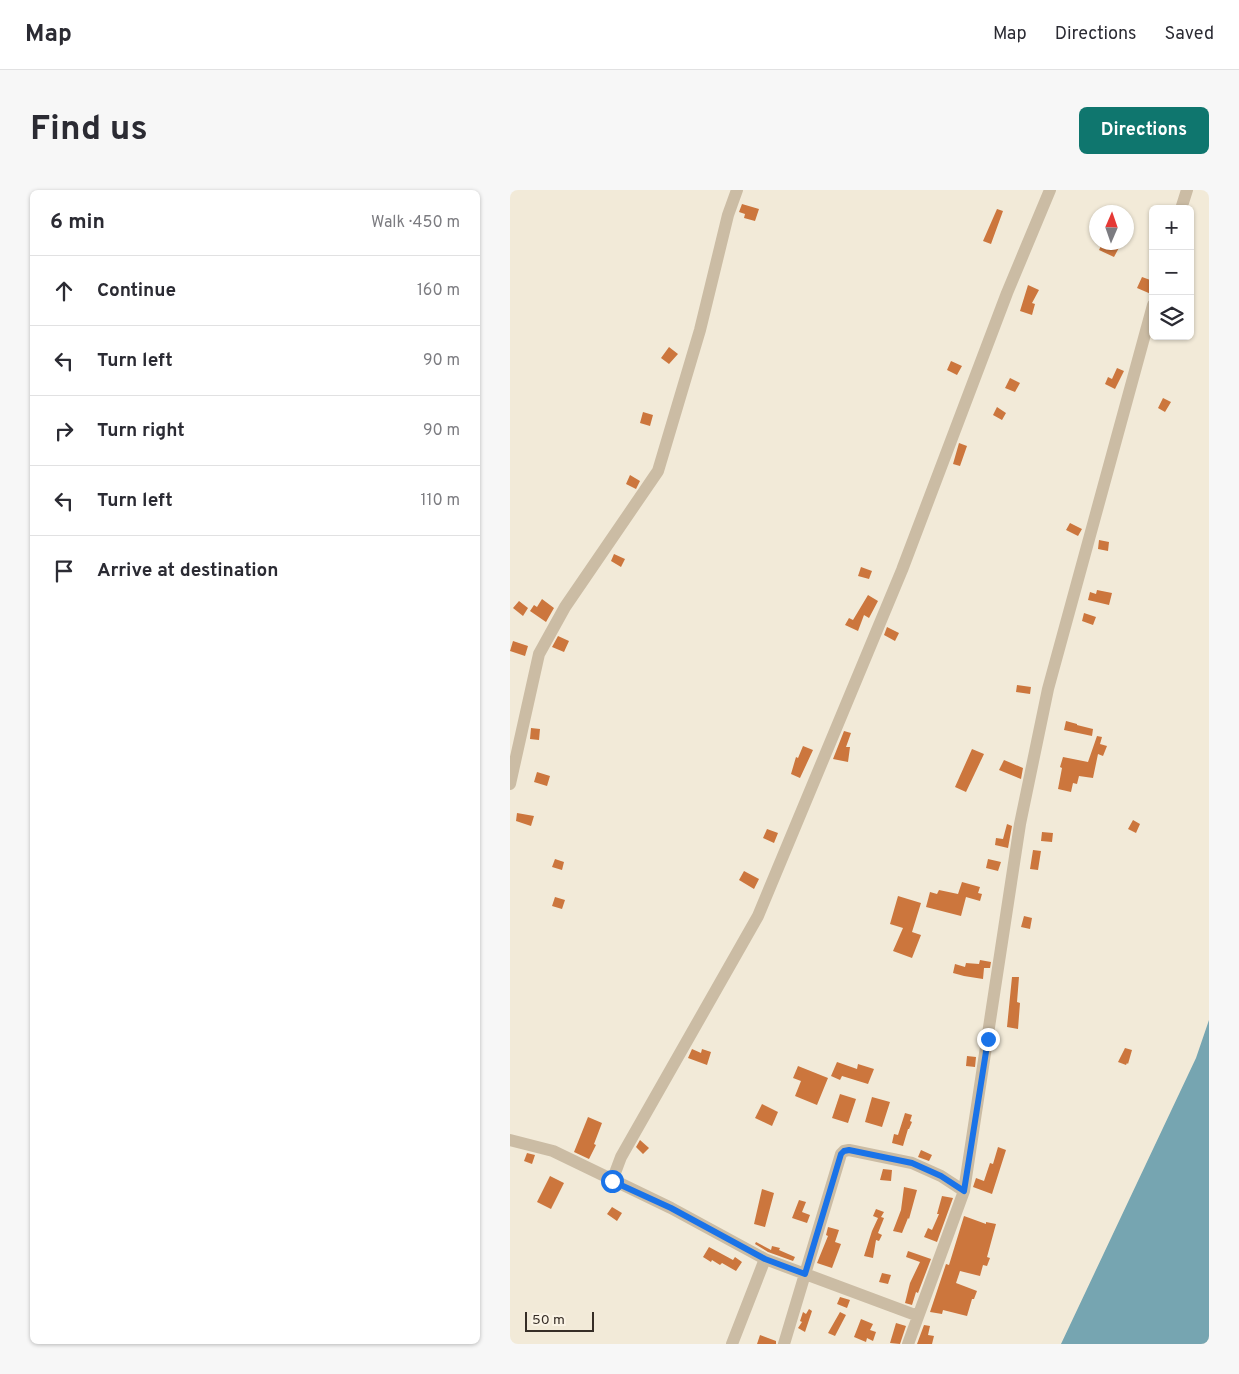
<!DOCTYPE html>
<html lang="en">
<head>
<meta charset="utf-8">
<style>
  body { margin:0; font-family:Overpass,sans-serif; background:#f7f7f7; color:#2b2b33 }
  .controls { position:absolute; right:15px; top:15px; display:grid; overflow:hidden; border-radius:8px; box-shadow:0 1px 4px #0004 }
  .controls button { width:45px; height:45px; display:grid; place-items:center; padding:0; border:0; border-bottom:1px solid #e1e1e2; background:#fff; color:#2b2b33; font:25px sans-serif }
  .compass { position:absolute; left:579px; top:15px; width:45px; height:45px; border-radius:50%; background:#fff; box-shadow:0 1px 4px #0004; rotate:2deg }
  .scale { position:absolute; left:15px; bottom:12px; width:69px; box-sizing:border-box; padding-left:5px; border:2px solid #362d26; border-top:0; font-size:14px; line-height:18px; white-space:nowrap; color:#362d26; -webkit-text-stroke:4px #faf3e5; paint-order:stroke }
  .stop { position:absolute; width:15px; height:15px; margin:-11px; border:4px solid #1a73e8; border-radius:50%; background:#fff }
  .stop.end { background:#1a73e8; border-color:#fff; box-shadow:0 1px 5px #0008 }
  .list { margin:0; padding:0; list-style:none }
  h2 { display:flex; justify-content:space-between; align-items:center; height:65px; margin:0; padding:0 20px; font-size:21px }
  h2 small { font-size:16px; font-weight:400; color:#7c7c81 }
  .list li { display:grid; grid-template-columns:32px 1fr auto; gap:15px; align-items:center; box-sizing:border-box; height:70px; padding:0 20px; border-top:1px solid #e1e1e2 }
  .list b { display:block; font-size:19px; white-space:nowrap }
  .list em { font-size:16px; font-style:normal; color:#7c7c81 }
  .icon { flex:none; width:28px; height:28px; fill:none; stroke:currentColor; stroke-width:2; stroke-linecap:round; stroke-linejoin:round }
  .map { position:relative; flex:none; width:699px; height:1154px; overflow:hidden; border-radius:8px }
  header { display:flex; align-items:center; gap:30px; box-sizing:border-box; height:70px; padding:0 25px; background:#fff; border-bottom:1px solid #e1e1e2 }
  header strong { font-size:24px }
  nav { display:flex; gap:28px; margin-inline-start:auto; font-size:18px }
  .intro { display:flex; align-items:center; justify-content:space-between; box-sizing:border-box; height:120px; padding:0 30px }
  h1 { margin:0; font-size:35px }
  .button { padding:12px 22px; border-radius:8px; background:#0f766e; color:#fff; font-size:18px; font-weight:700 }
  main { display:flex; gap:30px; padding:0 30px }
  aside { flex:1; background:#fff; border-radius:8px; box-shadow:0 1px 4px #0004 }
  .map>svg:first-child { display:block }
</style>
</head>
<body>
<header>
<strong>Map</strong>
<nav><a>Map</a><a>Directions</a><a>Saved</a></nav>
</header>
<div class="intro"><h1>Find us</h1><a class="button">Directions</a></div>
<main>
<aside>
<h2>6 min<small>Walk · 450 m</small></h2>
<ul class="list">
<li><svg class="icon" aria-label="ahead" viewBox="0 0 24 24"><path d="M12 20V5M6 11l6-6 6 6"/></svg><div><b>Continue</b></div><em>160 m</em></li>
<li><svg class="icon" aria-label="left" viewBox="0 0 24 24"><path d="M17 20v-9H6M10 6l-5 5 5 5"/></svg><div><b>Turn left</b></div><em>90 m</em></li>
<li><svg class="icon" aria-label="right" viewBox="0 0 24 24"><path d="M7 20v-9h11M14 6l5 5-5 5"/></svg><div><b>Turn right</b></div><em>90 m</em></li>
<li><svg class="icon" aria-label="left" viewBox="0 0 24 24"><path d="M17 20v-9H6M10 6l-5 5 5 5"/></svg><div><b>Turn left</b></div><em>110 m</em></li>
<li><svg class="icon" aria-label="arrive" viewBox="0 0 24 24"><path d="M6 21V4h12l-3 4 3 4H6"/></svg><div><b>Arrive at destination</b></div></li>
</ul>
</aside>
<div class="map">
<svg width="699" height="1154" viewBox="0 0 699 1154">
  <rect width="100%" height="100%" fill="#f2ead8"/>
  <path fill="#76a5b1" d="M699,830V1154H551L686,868Z"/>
  <path fill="#cc763d" d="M232,14L249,19L245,31L234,28L235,24L229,22Z
    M487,19L493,21L481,54L473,51Z
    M593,52H612L604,67L589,60Z
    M632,87L643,91L641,104L627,98Z
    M518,95L529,100L522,113L525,114L522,125L510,121Z
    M159,157L168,164L159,174L151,168Z
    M441,171L452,176L447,185L437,180Z
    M607,178L614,181L605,199L595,194L598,187L602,189Z
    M500,188L510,193L505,202L495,198Z
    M653,208L661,212L655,222L648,218Z
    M487,217L496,223L492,230L483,225Z
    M133,222L143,225L140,236L130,233Z
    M449,253L457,256L450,276L443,274Z
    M120,285L130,291L126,299L116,294Z
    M560,333L572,339L568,346L556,340Z
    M589,350L599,352L598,361L588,359Z
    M104,364L115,369L111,377L101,371Z
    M351,377L362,381L359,389L348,386Z
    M587,400L602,403L599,415L578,410L580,402L586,404Z
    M358,405L368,411L359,428L354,425L348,441L335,435L339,428L343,430Z
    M32,409L44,418L36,432L20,421L24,415L27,417Z
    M9,411L18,418L13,426L3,418Z
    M574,423L586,427L583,435L572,431Z
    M377,437L389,443L385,451L374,445Z
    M48,446L59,451L54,462L42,457Z
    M3,451L18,456L15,466L0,461Z
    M507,495L521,497L520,504L506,502Z
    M556,531L567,534V535L583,539L582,546L554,540Z
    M21,538L30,539L29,550L20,549Z
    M334,541L341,543L336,557H340L338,572L323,569Z
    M587,546L592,547L590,554L597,556L593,566L588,564L583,588L569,586L567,594L563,593L561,602L548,599L552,578L550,577L553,567L578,572Z
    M293,556L303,560L290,588L281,584L286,567L288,568Z
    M462,559L474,564L456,602L445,597Z
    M494,570L513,578L511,589L489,580Z
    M27,582L40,586L37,596L24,592Z
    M7,623L24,626L21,636L6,631Z
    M623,630L630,634L626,643L618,639Z
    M497,634L502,636L498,658L485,655L486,648L493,649Z
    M257,639L268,643L264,653L253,648Z
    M532,642L543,643L542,652L531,651Z
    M523,660L531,661L528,680L520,679Z
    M45,669L54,672L52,680L42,677Z
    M478,669L491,672L488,681L476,678Z
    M234,681L249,689L244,699L229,690Z
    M452,692L470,697L468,703L472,704L470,711L456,707L451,726L416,717L420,702L427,704L429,700L448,704Z
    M388,706L411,713L402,742L411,745L402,768L383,761L393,738L380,734Z
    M45,707L55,710L52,719L42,716Z
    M514,726L522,728L520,739L511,737Z
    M470,770L481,772L480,778H474L473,789L454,786L443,783L445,774L455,777L456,773L469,774Z
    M502,787H509L507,812L510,813L508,839L497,837Z
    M615,858L622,860L618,874L617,873L616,875L608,872Z
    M182,859L191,863L192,859L201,862L197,875L178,868Z
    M457,866L466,867L465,877L456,876Z
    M327,872L347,879L348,874L364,879L358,894L332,886L330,890L321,886Z
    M288,876L318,888L307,915L285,906L291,891L283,888Z
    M330,904L346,909L338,933L322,928Z
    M362,907L380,912L372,937L355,932Z
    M252,914L268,922L262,936L245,928Z
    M395,923L402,925L400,931L402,932L399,939H398L393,956L382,953L384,944L388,945Z
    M78,927L92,933L84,954L86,955L79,969L64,962Z
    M130,950L139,958L133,964L126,957Z
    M488,957L496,960L482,1004L463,997L466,988L474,991L480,973L483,974Z
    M411,960L422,965L419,971L408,967Z
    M17,963L25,965L22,974L14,971Z
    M373,979L382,980L381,991L370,990Z
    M40,986L54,993L41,1019L27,1012Z
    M394,997L407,1000L399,1029L398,1028L392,1043L383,1041L391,1020Z
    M252,999L264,1003L255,1037L244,1034Z
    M432,1006L443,1008L427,1052L414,1047L418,1038L422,1040L429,1024H427Z
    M289,1010L296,1012L292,1022L300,1025L297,1033L282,1028Z
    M102,1017L112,1023L107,1031L97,1024Z
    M366,1019L374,1022L371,1027L374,1028L368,1043L372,1045L369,1051L366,1050L363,1068L354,1066L362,1041L368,1028L363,1026Z
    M454,1026L476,1034V1032L486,1034L477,1067L480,1068L477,1076L473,1075L470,1086L450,1081L446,1093L467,1101L464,1109H462L457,1126L433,1120L432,1124L420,1122L436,1074L439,1075Z
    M318,1037L329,1040L325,1052L331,1054L322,1078L307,1073L318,1046L316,1045Z
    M246,1052L261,1060L262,1056L270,1058L269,1060L285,1067L283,1071L258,1062L245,1054Z
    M199,1057L223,1070L225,1067L232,1072L226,1081L212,1073L210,1075L202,1070L201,1072L193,1067Z
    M398,1061L421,1069L408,1103L406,1102L402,1115L395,1113L400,1093L410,1072L396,1067Z
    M372,1083L381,1085L378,1094L369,1092Z
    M330,1107L340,1110L337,1118L327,1114Z
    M299,1119L302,1121L295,1142L288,1138L292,1132L290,1131L293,1122L296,1124Z
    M330,1122L336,1125L325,1146L318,1143Z
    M351,1129L363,1134L360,1140L366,1142L363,1151L357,1148L356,1152L344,1147Z
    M386,1133L396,1136L390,1154L380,1153Z
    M414,1135L420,1136L418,1145L424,1146L422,1154H407Z
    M250,1145L266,1151V1154H247Z"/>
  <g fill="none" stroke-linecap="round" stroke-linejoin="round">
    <path stroke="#cbbca4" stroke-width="12" d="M671,19L677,0
      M0,594L29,464L55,417L148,281L190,140L218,25L227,0
      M0,950L43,961L161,1018L255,1069L408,1126
      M102,991L111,967L248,726L392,380L497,103L540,0
      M222,1154L255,1069
      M274,1154L331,964L334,961L339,960L402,973L431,986L454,1001
      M398,1154L454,1001L510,634L538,499L643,115"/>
  </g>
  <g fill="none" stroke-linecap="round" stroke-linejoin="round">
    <path stroke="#1a73e8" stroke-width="6" d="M102,991L161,1018L255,1069L295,1084L331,964L334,961L339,960L402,973L431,986L454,1001L478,849"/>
  </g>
</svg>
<div class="controls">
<button>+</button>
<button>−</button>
<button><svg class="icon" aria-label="layers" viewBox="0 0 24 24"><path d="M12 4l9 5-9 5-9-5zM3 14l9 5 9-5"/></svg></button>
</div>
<svg class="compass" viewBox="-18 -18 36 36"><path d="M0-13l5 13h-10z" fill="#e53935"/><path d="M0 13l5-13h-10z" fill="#7c7c81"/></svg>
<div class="scale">50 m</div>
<div class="stop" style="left:102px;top:991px"></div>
<div class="stop end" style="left:478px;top:849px"></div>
</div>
</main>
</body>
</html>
